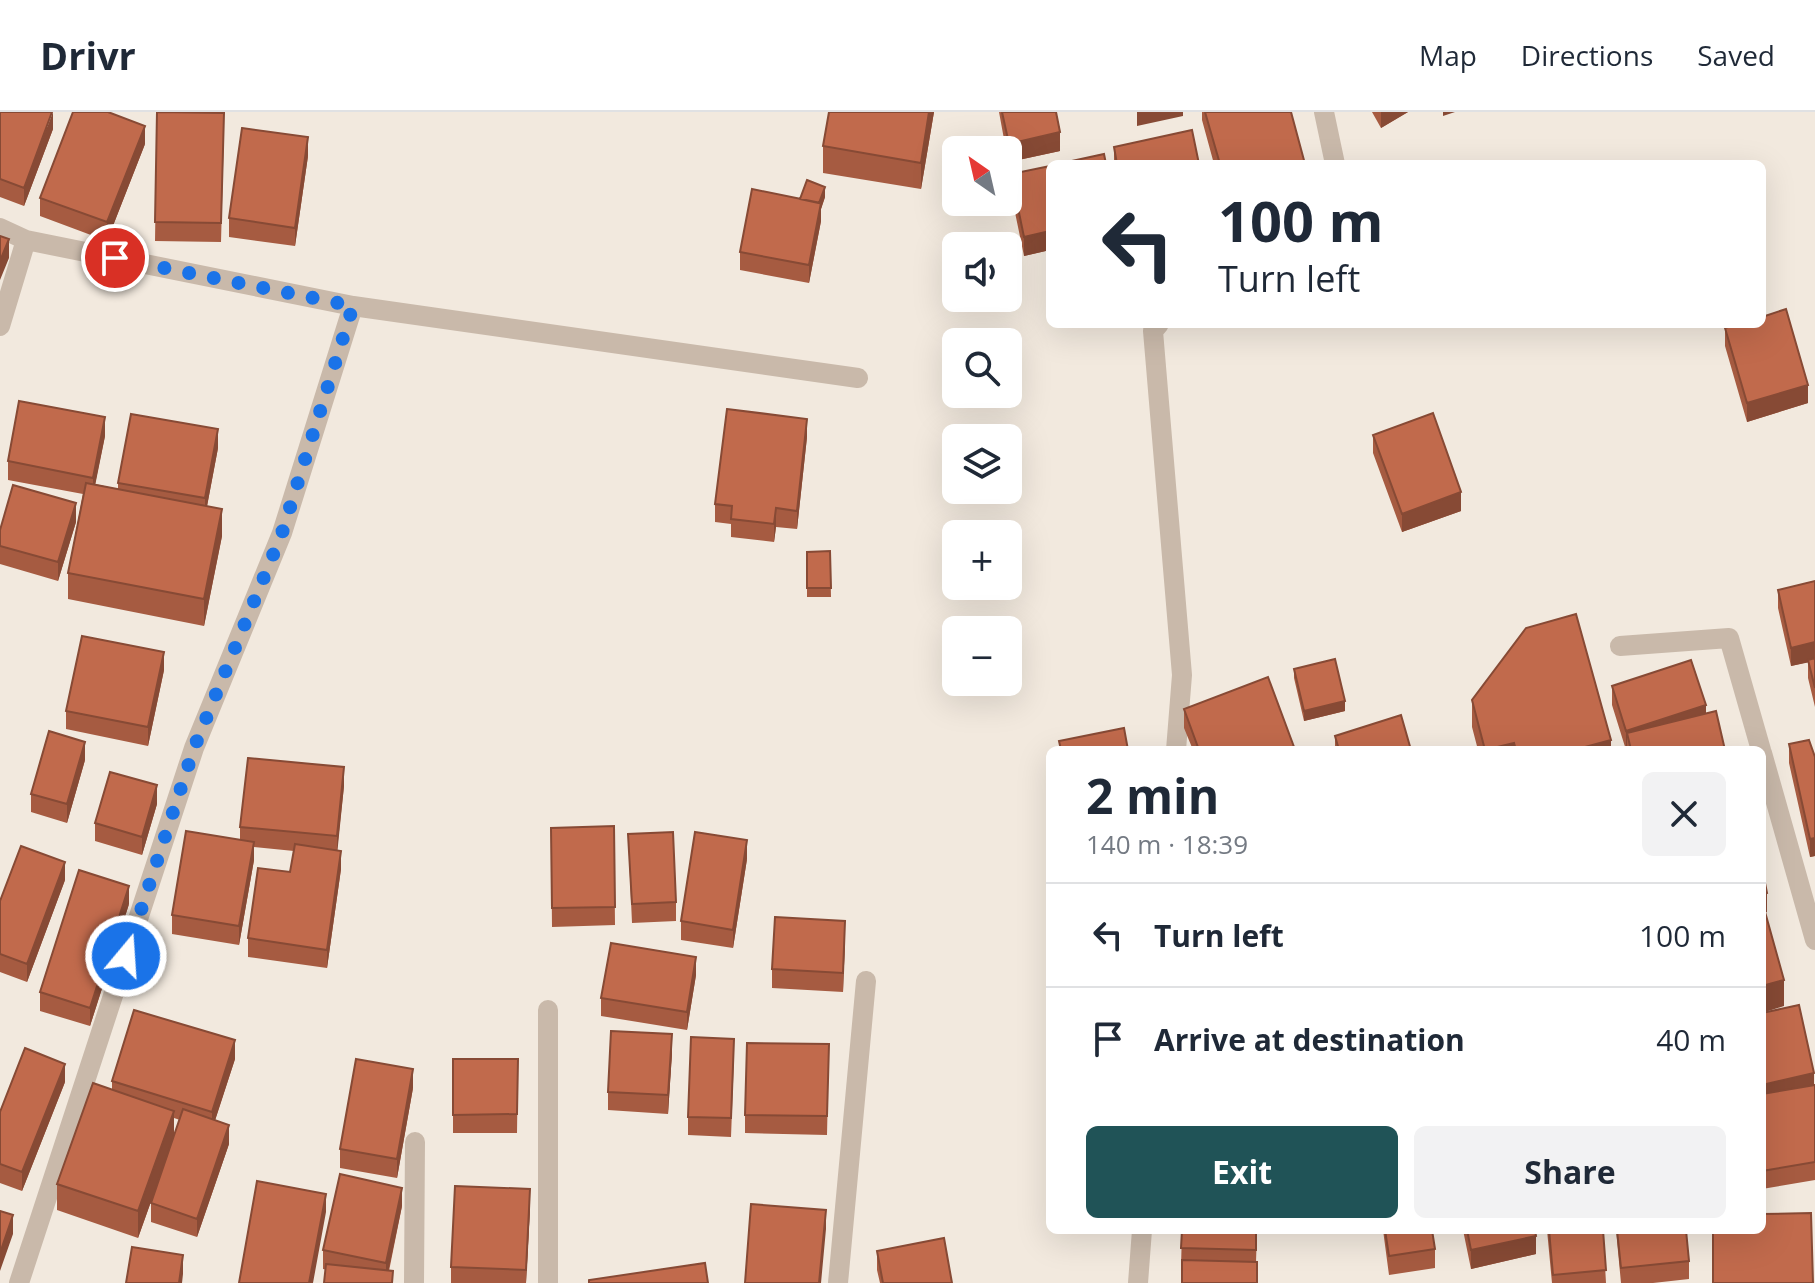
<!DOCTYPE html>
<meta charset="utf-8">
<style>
:root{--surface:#fff;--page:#f2f2f3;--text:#1f2937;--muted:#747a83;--line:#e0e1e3;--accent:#205357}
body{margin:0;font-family:"Open Sans",sans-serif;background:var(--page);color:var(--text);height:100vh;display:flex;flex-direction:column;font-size:30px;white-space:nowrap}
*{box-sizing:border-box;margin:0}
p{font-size:26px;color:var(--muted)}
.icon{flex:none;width:44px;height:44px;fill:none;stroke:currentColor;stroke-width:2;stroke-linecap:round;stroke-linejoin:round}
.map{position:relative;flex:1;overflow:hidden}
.details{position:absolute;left:1046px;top:634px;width:720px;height:488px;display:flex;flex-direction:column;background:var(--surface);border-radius:12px;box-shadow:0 8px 32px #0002}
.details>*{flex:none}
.guide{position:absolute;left:1046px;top:48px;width:720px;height:168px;border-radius:12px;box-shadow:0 8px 32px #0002;background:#fff;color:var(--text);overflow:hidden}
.needle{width:52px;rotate:326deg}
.tools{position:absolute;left:942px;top:24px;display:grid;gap:16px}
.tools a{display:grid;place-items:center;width:80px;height:80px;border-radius:12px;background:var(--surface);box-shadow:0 8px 32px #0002;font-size:40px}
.pin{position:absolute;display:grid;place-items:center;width:68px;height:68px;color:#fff;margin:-34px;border:4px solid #fff;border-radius:50%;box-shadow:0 2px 8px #0007}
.me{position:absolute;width:88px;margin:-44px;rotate:18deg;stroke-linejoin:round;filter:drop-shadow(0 0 6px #0008)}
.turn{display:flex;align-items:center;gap:28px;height:168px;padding:0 40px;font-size:36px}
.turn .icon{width:104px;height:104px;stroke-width:2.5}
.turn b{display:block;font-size:56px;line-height:68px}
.round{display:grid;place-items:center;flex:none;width:84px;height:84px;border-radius:12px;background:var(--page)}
.summary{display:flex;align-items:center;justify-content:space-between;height:136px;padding:0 40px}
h1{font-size:48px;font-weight:700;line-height:60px}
.cta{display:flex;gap:16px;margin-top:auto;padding:16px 40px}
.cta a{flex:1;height:92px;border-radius:12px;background:var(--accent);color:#fff;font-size:32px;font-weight:700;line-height:92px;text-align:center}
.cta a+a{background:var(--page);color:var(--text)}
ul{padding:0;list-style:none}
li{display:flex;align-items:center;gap:24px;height:104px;padding:0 40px;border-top:2px solid var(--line)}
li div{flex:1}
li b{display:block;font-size:30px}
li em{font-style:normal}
header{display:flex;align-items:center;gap:48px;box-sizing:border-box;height:112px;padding:0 40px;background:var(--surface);border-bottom:2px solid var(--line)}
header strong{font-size:38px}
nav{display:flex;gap:44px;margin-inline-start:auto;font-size:28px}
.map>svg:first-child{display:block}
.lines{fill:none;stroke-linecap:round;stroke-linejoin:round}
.street{stroke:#c9b9aa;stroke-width:20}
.wall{fill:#a65b41}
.shaded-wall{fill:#874a35}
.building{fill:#c16a4c;stroke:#874a35;stroke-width:2}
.route{stroke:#1a73e8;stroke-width:14;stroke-dasharray:0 25.2}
</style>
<header>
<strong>Drivr</strong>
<nav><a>Map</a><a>Directions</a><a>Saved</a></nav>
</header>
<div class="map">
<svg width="1815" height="1171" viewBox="0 0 1815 1171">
<rect width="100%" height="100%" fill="#f2e9de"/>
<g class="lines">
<!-- street -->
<path class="street" d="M1324,0l11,52
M0,116l26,12 327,66 505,72
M1159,212l-6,7 29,344 -6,75
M0,214l26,-86
M1620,534l109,-8 32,112
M1762,641l53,187
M19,1171l175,-535 88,-215 71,-227
M414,1171l1,-141
M548,1171v-273
M838,1171l28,-302
M1138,1171l4,-53"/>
</g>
<!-- wall -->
<path class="wall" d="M0,0l53,17 -29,77 -24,-9z
M157,0l67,19 -3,111 -66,-1z
M829,0h105l-13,77 -98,-16v-27z
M999,0h57l4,39 -51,11 -1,-12h-2z
M1202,0h89l14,52h-91l-12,-44z
M1372,0h36l-27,16z
M145,32l-38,97 -67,-25v-18z
M1114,35l85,17h-85z
M308,44l-13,90 -66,-9v-19z
M1050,54v84l-26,6 -13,-63v-19z
M825,85l-4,12v12l-12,62 -69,-13v-18l60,-53z
M1725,216l83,75 -61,19 -22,-76z
M1373,323l88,76 -59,21 -29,-79z
M105,324l-10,48 23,5v-6l100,-35 -11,58 15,30 -18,90 -136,-27v-26l15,-79 -75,-14v-19z
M807,325l-10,92 -21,-2 -2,15 -43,-5v-13l-16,-2v-18z
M76,410l-18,59 -58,-17v-34z
M830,439l1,46h-24v-45z
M1815,469v126l-7,-29v-16l-17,4 -13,-58v-18z
M1294,557l51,42 -41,10 -10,-43z
M164,558l-16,76 -82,-17v-18z
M1612,574l94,27 19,37h-99l-14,-45z
M1472,588l139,50h-133l-6,-23z
M1184,597l110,41h-101l-9,-22z
M1335,624l76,14h-76z
M1789,632l26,13v99l-5,1 -21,-94z
M85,648l-18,63 -36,-11v-18z
M344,674l-7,64 4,19 -14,99 -79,-11v-19l42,-66 4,-21 -40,-4v13l-15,85 -67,-11v-19l68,-76v-12z
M157,692l-15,51 -47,-14v-18z
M614,714l1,99 -63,2 -1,-99z
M628,722l48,68v19l-44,2z
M747,747l-14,89 -52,-8v-19z
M65,768l-38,102 -27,-10v-71z
M129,792l-39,122 -50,-15v-19z
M845,827l-2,53 -71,-4v-19z
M696,863l-9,55 -86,-14v-18z
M1762,901l53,72v95l-53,9z
M829,932l-2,91 -82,-2v-18z
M672,941l-4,61 -60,-4v-18z
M734,945l-3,80 -43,-2v-18z
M235,947l-20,61 14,24 -32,93 -46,-15v-19l29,-83 -6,-2v19l-36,101 -81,-28v-26l55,-95v-8z
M453,947h65l-1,74h-64z
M65,970l-43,109 -22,-8v-71z
M413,976l-16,90 -57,-10v-19z
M402,1094l-13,65 4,12 -70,-14v-19z
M530,1096l-4,75h-75v-16z
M1182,1118h75l-1,32 -75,5z
M1383,1118h49l3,19v19l-46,7z
M1463,1118h72l1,24 -65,15z
M1547,1118h56l3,53h-54z
M1616,1118h70l3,31v18l-36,4h-32z
M877,1139l75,32h-72l-3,-13z"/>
<!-- shaded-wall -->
<path class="shaded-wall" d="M53,0v17l-29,77v-18z
M929,0h5l-13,77v-26z
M1137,0h46v4l-46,10z
M1381,0h27l-27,16z
M1443,0h12l-12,4z
M145,14v18l-38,97v-19z
M1060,20v19l-51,11v-18z
M308,25v19l-13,90v-18z
M825,75v10l-4,12v12l-12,62v-18l9,-59z
M1050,119v19l-26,6v-19z
M9,127v19l-9,22v-19z
M1808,273v18l-61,19v-19z
M105,305v19l-12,60v-18z
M807,307v18l-10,92v-18z
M218,317v19l-13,69v-19z
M1461,380v19l-59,21v-18z
M76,391v19l-18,59v-19z
M776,396v19l-2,15v-18z
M222,397v27l-18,90v-27z
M1815,530v19l-24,5v-18z
M164,540v18l-16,76v-19z
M1345,589v10l-41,10v-10z
M1706,593v19l-79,9v16l-1,1v-19z
M1611,628v10h-37z
M85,630v18l-18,63v-19z
M1514,631v7h-28z
M344,655v19l-7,69v-19z
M157,673v19l-15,51v-18z
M1815,726v18l-5,1v-18z
M747,728v19l-14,89v-18z
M254,730v18l-15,85v-19z
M341,739v18l-14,99v-18z
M65,750v18l-38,102v-18z
M129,774v18l-39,122v-18z
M1767,781v19l-5,1v-19z
M845,809v18l-2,53v-19z
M696,845v18l-9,55v-18z
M1784,868v26l-22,7v-27z
M672,922v19l-4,61v-19z
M235,928v19l-23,71v-18z
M65,952v18l-43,109v-19z
M413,957v19l-16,90v-19z
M1814,961v19l-52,12v-19z
M174,999v26l-36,101v-27z
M229,1013v19l-32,93v-18z
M402,1076v18l-16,76v-19z
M530,1077v19l-4,75v-13z
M326,1082v18l-13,71h-4z
M826,1098v19l-5,54h-2z
M13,1103v19l-13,37v-18z
M1536,1124v18l-65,15v-19z
M183,1143v19l-1,9h-3z"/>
<!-- building -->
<path class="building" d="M0,0h52l-28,76 -24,-9z
M73,0h35l37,14 -38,96 -67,-24z
M157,0l67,1 -3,110 -66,-1z
M829,0h100l-8,51 -98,-17z
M1002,0h54l4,20 -51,12z
M1205,0h86l14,52h-85z
M242,16l66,9 -13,91 -66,-10z
M1192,18l7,34h-82l-3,-17z
M1104,42l2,10h-48z
M1050,54v65l-26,6 -13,-63z
M807,68l18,7 -6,16 -19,-4z
M752,77l69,14 -12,62 -69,-13z
M0,124l9,3 -9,22z
M1786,197l22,76 -61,18 -22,-75 12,-4h25v-7z
M19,289l86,16 -12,61 -85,-17z
M727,297l80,10 -10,92 -21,-3 -2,16 -43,-5 1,-13 -17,-2z
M1433,301l28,79 -59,22 -29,-79z
M131,302l87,15 -13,69 -87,-15z
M86,371l136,26 -18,90 -136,-26z
M13,373l63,18 -18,59 -58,-16v-16z
M830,439l1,37h-24v-36z
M1815,469v61l-24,6 -13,-58z
M1576,502l35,126 -37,10h-58l-2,-7 -29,7 -13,-50 54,-72z
M82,524l82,16 -16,75 -82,-16z
M1815,546v30l-7,-28z
M1335,547l10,42 -41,10 -10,-42z
M1691,548l15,45 -80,26 -14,-45z
M1268,565l26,70 -7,3h-88l-15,-41z
M1716,599l9,39h-94l-4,-17z
M1401,603l10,35h-72l-4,-14z
M1124,616l4,22h-67l-2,-9z
M49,619l36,11 -18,62 -36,-10z
M1809,628l6,17v81l-5,1 -21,-95z
M248,646l96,9 -7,69 -97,-9z
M110,660l47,13 -15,52 -47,-14z
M614,714l1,81 -63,1 -1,-80z
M186,719l68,11 -15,84 -67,-11z
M673,720l3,70 -44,2 -4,-70z
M695,720l52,8 -14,90 -52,-9z
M295,732l46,7 -14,99 -79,-12 10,-70 32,4z
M21,734l44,16 -38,102 -27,-10v-53z
M1762,756l5,25 -5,1z
M79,758l50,16 -39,122 -50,-16z
M1762,789l22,79 -22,6z
M775,805l70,4 -2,52 -71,-4z
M611,831l85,14 -9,55 -86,-14z
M1799,893l15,68 -52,12v-72z
M134,898l101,30 -23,72 -100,-31z
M611,919l61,3 -4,61 -60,-3z
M691,925l43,2 -3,79 -43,-1z
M747,931l82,1 -2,72 -82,-1z
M25,936l40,16 -43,108 -22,-8v-52z
M356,947l57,10 -16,90 -57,-10z
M453,947h65l-1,55 -64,1z
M93,971l81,28 -36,100 -81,-27z
M1815,973v77l-53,9v-77z
M183,997l46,16 -32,94 -46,-16z
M340,1062l62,14 -16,75 -63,-13z
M257,1069l69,13 -17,89h-70z
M455,1074l75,3 -4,81 -75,-3z
M751,1092l75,6 -7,73h-74z
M0,1099l13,4 -13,38z
M1811,1101l2,70h-100v-53h49v-16z
M1182,1118h74v20l-75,-2z
M1385,1118h47l3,19 -46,7z
M1467,1118h68l1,6 -65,14z
M1549,1118h54l3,40 -53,5z
M1617,1118h69l3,31 -68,7z
M944,1126l8,45h-69l-6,-32z
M132,1135l51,8 -4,28h-53z
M1182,1148l75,2v21h-75z
M705,1151l3,20h-119v-3z
M326,1152l67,7 -1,12h-68z"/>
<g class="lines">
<!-- route -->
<path class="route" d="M115,146l238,48 -71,227 -88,215 -68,208"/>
</g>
</svg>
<div class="tools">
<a><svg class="needle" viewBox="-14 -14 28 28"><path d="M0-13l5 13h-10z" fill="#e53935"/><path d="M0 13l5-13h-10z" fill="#747a83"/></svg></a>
<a><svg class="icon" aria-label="sound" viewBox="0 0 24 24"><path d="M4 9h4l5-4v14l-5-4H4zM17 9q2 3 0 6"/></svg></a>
<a><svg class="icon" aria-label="search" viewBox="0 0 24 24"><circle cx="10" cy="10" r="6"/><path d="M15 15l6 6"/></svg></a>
<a><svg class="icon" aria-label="layers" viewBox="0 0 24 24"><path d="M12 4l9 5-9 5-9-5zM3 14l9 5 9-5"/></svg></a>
<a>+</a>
<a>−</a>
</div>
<div class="pin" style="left:115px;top:146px;background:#d93025"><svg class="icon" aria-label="arrive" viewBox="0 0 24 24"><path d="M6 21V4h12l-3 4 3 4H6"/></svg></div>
<svg class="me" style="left:126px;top:844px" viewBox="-20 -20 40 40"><circle r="17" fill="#1a73e8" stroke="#fff" stroke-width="3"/><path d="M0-11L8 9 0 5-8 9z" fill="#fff"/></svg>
<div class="guide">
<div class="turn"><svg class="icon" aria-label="left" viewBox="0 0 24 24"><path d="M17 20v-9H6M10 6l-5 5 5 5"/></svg><div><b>100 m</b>Turn left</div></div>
</div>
<section class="details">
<div class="summary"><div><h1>2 min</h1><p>140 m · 18:39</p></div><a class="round"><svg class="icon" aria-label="close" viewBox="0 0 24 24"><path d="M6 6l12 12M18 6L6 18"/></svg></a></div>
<ul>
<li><svg class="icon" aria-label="left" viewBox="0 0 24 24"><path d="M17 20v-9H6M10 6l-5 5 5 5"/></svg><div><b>Turn left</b></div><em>100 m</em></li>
<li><svg class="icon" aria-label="arrive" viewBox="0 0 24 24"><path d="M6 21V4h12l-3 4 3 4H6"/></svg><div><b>Arrive at destination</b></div><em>40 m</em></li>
</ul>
<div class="cta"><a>Exit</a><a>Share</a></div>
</section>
</div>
